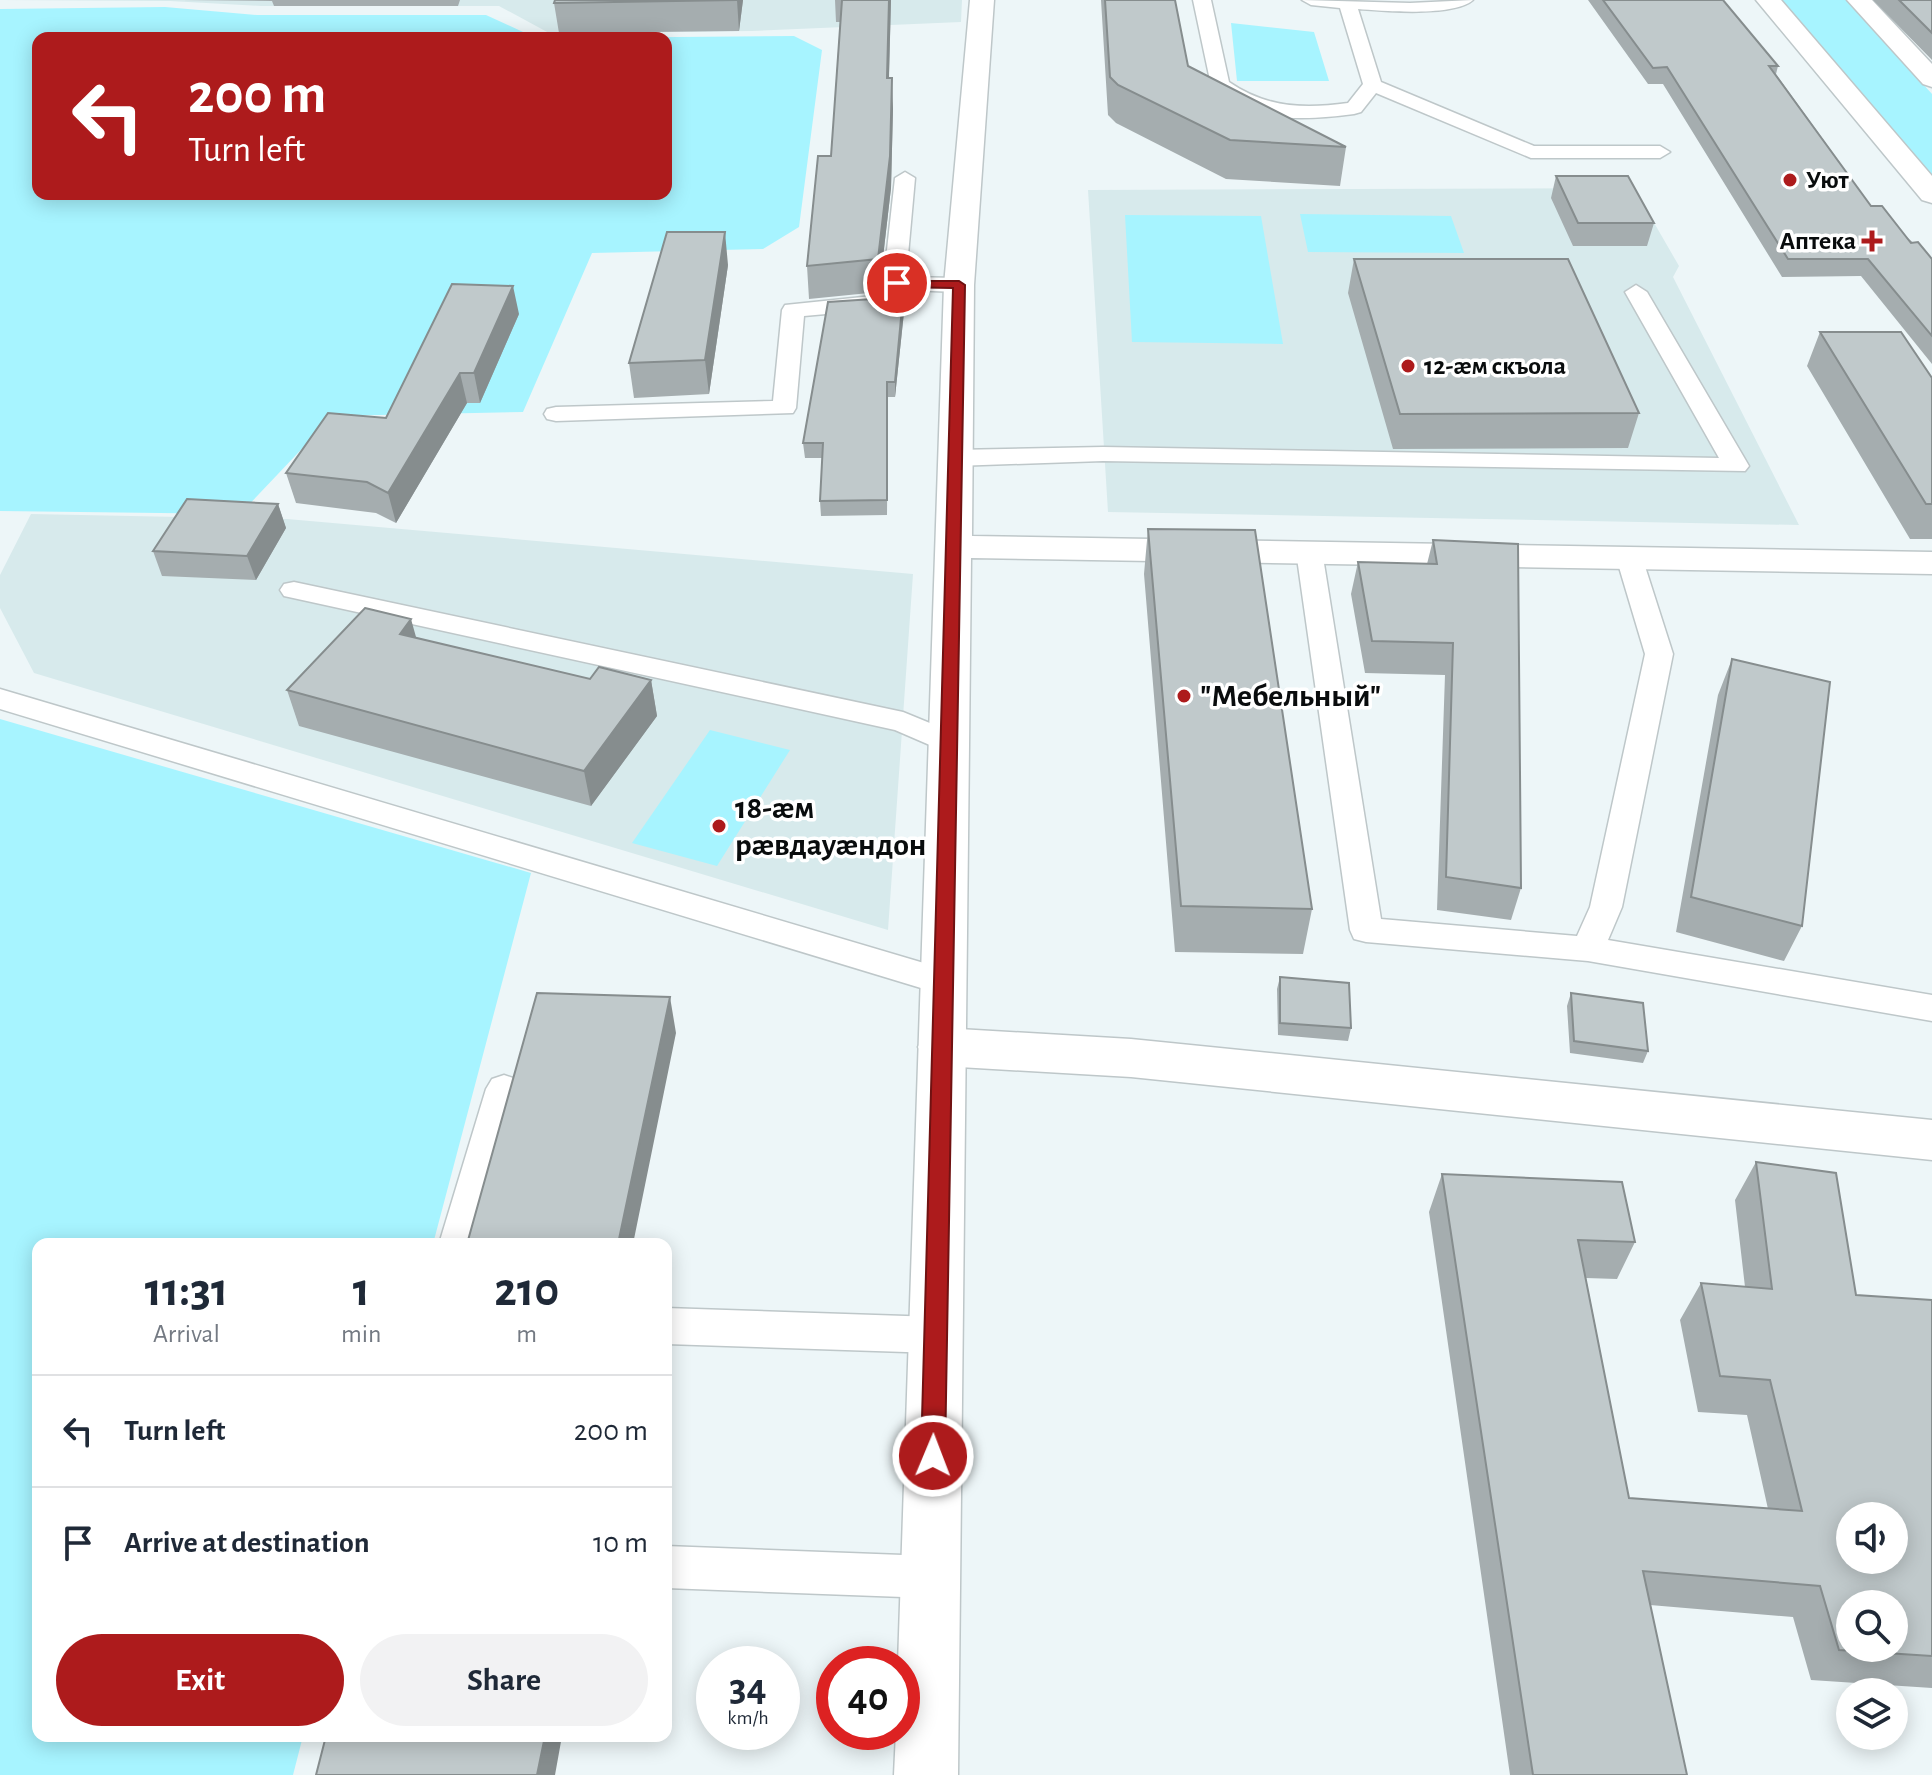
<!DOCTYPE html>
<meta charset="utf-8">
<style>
:root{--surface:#fff;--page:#f2f2f3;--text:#1f2937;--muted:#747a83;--line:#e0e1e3;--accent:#ad1b1c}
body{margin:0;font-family:"Alegreya Sans",sans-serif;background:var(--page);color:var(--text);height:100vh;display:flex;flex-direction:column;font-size:30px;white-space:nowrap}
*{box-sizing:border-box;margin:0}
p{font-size:26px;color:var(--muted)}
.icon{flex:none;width:44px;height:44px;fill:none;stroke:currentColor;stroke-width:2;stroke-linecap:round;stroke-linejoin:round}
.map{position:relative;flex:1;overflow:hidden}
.details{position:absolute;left:32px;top:1238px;width:640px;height:504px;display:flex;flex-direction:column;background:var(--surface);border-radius:16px;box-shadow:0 4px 20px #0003}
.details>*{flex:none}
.top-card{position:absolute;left:32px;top:32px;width:640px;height:168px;border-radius:16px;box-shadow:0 4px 20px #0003;background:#ad1b1c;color:#fff;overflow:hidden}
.buttons{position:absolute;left:1836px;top:1502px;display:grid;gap:16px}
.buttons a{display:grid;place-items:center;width:72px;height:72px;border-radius:50%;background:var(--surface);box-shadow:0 4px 20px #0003;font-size:40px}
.speed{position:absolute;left:696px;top:1646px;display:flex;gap:16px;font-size:40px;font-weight:700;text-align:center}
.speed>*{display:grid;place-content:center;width:104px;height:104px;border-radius:50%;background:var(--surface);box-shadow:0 4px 20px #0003;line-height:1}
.speed small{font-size:20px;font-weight:400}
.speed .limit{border:12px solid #d22;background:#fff;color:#111}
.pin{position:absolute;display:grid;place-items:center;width:68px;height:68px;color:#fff;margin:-34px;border:4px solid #fff;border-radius:50%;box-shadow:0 2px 8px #0007}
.me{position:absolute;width:88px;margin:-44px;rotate:1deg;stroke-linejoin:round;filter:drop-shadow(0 0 6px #0008)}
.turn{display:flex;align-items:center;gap:28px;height:168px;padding:0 24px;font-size:36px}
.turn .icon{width:104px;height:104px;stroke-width:2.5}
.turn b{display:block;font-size:56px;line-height:68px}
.eta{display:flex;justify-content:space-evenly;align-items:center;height:136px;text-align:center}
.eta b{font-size:48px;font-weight:700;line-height:56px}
.primary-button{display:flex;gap:16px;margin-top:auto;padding:16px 24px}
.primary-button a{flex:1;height:92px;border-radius:48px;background:var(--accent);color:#fff;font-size:32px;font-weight:700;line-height:92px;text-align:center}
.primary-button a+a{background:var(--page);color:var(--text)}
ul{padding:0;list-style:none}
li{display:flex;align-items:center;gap:24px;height:112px;padding:0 24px;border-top:2px solid var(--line)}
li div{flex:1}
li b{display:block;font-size:30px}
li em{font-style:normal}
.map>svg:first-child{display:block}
.built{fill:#d7eaec}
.green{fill:#a7f4ff}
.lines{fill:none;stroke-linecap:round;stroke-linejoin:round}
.service-casing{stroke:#bec7c9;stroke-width:3}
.minor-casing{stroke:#bec7c9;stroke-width:3}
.tertiary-casing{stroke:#bec7c9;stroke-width:3}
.service{fill:#fff;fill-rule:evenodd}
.minor{fill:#fff;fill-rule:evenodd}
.tertiary{fill:#fff;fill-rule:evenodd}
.wall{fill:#a5adaf}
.shaded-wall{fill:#868d8e}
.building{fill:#c0c9cb;stroke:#868d8e;stroke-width:2;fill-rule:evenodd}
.route{fill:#ad1b1c;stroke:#701212;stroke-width:2}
.poi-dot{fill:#ad1b1c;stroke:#fff;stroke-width:3}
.labels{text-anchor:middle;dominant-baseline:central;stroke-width:7;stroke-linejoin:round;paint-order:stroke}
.far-poi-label{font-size:26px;font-weight:bold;fill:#090c0d;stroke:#fff;text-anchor:start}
.poi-label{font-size:32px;font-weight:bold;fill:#090c0d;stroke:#fff;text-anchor:start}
</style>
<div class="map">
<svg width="1932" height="1775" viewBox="0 0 1932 1775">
<rect width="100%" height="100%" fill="#edf6f8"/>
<!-- built -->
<path class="built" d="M0,0h962l-1,22 -209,9 -203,2 -50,-27h-238l-91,-5z
M1634,188l45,78 -6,11 126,248 -691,-13 -20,-322z
M31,514l256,5 626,55 -25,356 -854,-257 -34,-65v-33z"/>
<!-- green -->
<path class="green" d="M1779,0h68l85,94v85z
M165,7l92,8h229l50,23h-498v156h628v-156h-103l231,-2 28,14 -23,177 -36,22 -171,4 -69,159 -190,4 -93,98 -240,-3v-502z
M1231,23l83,9 15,49h-92z
M1300,214l151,2 13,37 -156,-1z
M1125,215l136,1 22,128 -151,-2z
M0,719l531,154 -98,371h-395v492h265l-10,39h-293z
M710,730l80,20 -73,116 -85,-23z"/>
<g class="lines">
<!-- service casing -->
<g class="service-casing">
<path id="service" d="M1193,0h18l18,82c38,26 75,27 119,21l15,-19 -23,-76 -29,-3 -9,-5 108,3 63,-3c-19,17 -90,11 -115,9l23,73 153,64h126l10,6 -10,6h-129l-155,-65 -15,19 -7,2c-45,6 -111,11 -143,-29z
M905,172l10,6 -9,99 53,1 11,7 -11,7 -54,-2 -1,11 -11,7 -89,8 -8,92 -3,5 -237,8 -9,-2 -3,-5 3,-5 9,-2 217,-6 9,-91 3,-5 97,-10 13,-117z
M1636,285l11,7 102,174 -4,5 -642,-10 -148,5 -9,-3 -4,-5 4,-5 9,-3 148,-3 616,11 -94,-166z
M1309,543l9,2 4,6 59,368 196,17 13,-29 55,-253 -29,-97 4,-6h18l4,6 31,97 -51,253 -14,33 324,55v26l-344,-60 -222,-19 -12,-3 -4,-9 -54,-379 4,-6z
M294,582l609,130 56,23 5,7 -5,7 -10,3 -10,-3 -44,-19 -611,-134 -4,-6 4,-6z
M0,689l944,280 12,4 5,9 -5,9 -12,4 -944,-286z
M504,1075l12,4 6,10 -45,155h-38l47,-155 6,-10z
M666,1308l270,9 14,6 6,12 -6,12 -14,6 -270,-9z
M666,1546l264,10 15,6 7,15 -7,15 -15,6 -264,-10z"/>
</g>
<!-- minor casing -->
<g class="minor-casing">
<path id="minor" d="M942,1028l189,11 801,81v40l-801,-83 -189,-11 -17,-6 -7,-13 7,-13z"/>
</g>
<!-- tertiary casing -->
<g class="tertiary-casing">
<path id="tertiary" d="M970,0h24l-20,285 -2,251 960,16v22l-961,-16 -13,1217h-64l2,-43h6v-68h-4l46,-1379z
M1756,0h25l151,176v27l-10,-3z
M1847,0h25l60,64v23l-9,-3z"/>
</g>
<!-- service -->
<use href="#service" class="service"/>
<!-- minor -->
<use href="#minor" class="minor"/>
<!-- tertiary -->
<use href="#tertiary" class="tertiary"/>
</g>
<!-- wall -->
<path class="wall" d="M182,0h278l-2,6h-184l-2,-5z
M743,0l-4,31 -180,2 -5,-30z
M835,0h56l-2,78 4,31 -2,79 -12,104 -70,7 -2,-33 24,-110 9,-134h-4z
M1101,0h74l13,66 158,81 -6,39 -114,-7 -110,-56 -8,-8z
M1588,0h135l55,66 -2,8 95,132 61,53v105l-71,-88 -79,1 -119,-193h-15z
M1873,0h59v60z
M1556,176l98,47 -7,23h-74l-22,-48z
M1354,259l285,154 -11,35 -235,1 -45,-156z
M728,265l-19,129 -75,4 -5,-35z
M903,297l1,15 -9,85h-7l-1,118 -66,1 -1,-15 2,-43h-17l-2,-15z
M519,314l-39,89h-13l-71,120 -20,-10 -80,-10 -10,-30 100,-55z
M1820,332l112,46v161h-22l-103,-173z
M278,504l8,24 -30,52 -94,-4 -9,-25z
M1148,529l164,380 -9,45 -128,-2 -31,-378z
M1433,540l88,348 -10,32 -74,-10 8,-235 -80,-2 -14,-79 7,-32 69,2z
M417,638l173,41 61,1 6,36 -66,90 -292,-80 -12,-36z
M1732,659l70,267 -18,35 -108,-29 42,-237z
M1280,977l71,51 -3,13 -70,-6 -1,-46z
M1571,993l77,58 -5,12 -73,-10 -3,-47z
M1756,1162l100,133 76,5v388l-121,-8 -18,-63 -143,-12 37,170h-177l-81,-563 13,-38 193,68 -18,37 -31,-1 43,220 139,11 -21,-94 -49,-3 -18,-92 21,-37 44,4 -10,-87z"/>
<!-- shaded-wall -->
<path class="shaded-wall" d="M737,0h6l-4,31z
M889,0h2l-3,109 -1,-31z
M892,78l1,31 -2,79 -12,104 -1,-33z
M725,232l3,33 -19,129 -4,-34z
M513,286l6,28 -39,89 -6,-30z
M903,297l1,15 -9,85v-15z
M460,373l7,30 -71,120 -8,-30z
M278,504l8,24 -30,52 -9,-24z
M411,619l10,36 -21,-21z
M651,680l6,36 -66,90 -7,-35z
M670,997l6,36 -43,211h-15z
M545,1736h17l-7,39h-18z"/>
<!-- building -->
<path class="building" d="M555,0h182l-183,3z
M842,0h47l-2,78h5l-2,78 -12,103 -71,7 11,-110h13z
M1105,0h70l13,66 158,81 -116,-7 -112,-55 -8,-8z
M1603,0h120l55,66h-9l102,140h11l29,37 7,-1 14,17v77l-64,-77h-80l-121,-192 -14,1z
M1899,0h33v33z
M1556,176h72l26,47h-76z
M667,232h58l-20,128 -76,3z
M1354,259h214l71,154 -239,1z
M452,284l61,2 -39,87h-14l-72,120 -21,-11 -81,-9 42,-60 58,5z
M903,297l-8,85h-8v118l-67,1 3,-58h-20l25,-141z
M1820,332h81l31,46v126h-6z
M187,499l91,5 -31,52 -94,-5z
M1148,529l107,1 57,379 -131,-3z
M1433,540l85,4 3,344 -75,-11 7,-234 -81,-2 -14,-79 79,2z
M365,608l46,11 -11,15 190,45 9,-12 52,13 -67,91 -297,-81z
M1732,659l98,23 -28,244 -111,-29z
M1280,977l69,6 2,45 -71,-5z
M537,993l133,4 -52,247h-151z
M1571,993l72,10 5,48 -74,-10z
M1756,1162l80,11 20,122 76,5v356l-93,-6 -19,-64 -177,-15 44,204h-154l-91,-601 180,8 13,60 -57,-2 51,258 173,13 -32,-131 -50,-4 -19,-93 71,6zM1850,1516h44v44h-44zM1850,1604h44v44h-44z
M326,1736h219l-8,39h-221z"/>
<!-- route -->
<path class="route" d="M892,281h67l6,4 -20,1171 -4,8 -8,3 -8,-3 -4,-8 32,-1168 -56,-1 -7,-4z"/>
<!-- markers -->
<g class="poi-dot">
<circle cx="1790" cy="180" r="8"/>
<path d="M1868 229h8v8h8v8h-8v8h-8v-8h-8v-8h8z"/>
<circle cx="1408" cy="366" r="8"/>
<circle cx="1184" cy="696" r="8"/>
<circle cx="719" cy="826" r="8"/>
</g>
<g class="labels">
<!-- far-poi labels -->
<g class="far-poi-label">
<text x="1806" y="180">Уют</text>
<text x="1856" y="241" text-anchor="end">Аптека</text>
<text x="1424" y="366">12-æм скъола</text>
</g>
<!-- poi labels -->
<g class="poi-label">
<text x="1200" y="696">"Мебельный"</text>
<text x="735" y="808">18-æм<tspan x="735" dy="37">рӕвдауӕндон</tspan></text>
</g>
</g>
</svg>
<div class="buttons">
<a><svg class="icon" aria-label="sound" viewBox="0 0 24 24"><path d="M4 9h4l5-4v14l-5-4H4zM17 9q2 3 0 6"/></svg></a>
<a><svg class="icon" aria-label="search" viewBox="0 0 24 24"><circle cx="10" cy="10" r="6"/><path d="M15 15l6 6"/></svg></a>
<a><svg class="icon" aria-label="layers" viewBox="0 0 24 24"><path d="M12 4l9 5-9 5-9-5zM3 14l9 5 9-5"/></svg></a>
</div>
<div class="speed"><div>34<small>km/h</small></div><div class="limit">40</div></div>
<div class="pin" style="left:897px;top:283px;background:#d93025"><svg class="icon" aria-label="arrive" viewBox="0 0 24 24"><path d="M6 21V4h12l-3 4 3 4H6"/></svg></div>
<svg class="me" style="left:933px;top:1456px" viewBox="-20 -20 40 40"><circle r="17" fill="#ad1b1c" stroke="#fff" stroke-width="3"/><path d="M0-11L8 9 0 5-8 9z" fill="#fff"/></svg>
<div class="top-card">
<div class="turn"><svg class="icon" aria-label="left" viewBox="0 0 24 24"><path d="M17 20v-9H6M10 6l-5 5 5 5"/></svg><div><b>200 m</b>Turn left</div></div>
</div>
<section class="details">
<div class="eta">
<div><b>11:31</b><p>Arrival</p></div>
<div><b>1</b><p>min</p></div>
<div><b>210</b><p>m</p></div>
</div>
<ul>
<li><svg class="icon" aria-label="left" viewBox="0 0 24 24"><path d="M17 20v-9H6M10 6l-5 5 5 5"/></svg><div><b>Turn left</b></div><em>200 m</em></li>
<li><svg class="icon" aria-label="arrive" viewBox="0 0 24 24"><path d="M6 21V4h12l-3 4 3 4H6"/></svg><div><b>Arrive at destination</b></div><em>10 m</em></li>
</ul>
<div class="primary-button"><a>Exit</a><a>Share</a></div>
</section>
</div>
